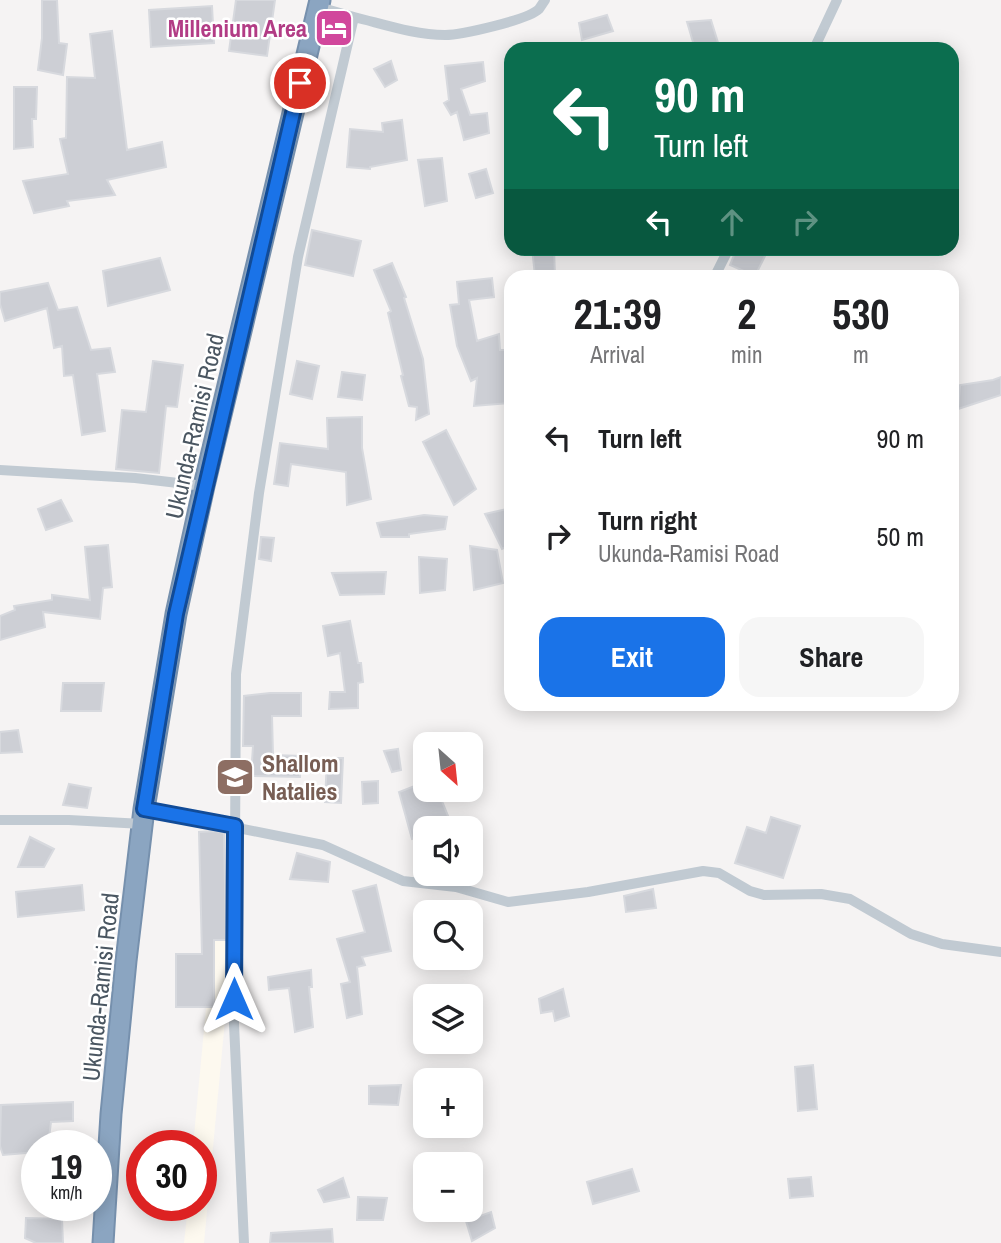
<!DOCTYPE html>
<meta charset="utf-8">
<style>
:root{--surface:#fff;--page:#f6f6f6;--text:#202124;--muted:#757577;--accent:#1a73e8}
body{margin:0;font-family:"Archivo Narrow",sans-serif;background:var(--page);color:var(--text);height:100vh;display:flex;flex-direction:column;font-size:26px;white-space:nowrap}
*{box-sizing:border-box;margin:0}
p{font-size:23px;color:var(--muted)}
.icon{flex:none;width:38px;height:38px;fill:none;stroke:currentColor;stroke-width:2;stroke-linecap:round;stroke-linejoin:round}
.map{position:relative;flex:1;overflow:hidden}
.drawer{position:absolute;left:504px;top:270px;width:455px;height:441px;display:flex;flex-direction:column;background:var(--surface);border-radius:21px;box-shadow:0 4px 18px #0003}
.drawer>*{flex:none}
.banner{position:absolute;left:504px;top:42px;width:455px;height:214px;border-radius:21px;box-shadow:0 4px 18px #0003;background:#0b6e4f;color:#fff;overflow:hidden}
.needle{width:46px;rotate:153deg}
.fabs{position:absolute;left:413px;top:732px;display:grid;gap:14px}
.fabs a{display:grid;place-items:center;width:70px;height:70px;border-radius:14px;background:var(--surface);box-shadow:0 4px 18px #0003;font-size:35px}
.speed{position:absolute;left:21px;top:1130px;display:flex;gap:14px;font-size:35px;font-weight:700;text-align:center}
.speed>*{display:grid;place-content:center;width:91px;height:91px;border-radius:50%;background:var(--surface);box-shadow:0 4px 18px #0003;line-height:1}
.speed small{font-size:18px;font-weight:400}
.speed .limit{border:10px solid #d22;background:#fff;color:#111}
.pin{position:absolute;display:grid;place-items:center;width:60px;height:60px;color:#fff;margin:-30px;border:4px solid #fff;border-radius:50%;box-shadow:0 2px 7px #0007}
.me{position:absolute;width:77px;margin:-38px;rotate:0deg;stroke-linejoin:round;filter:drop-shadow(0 0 5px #0008)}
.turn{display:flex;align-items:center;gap:24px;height:147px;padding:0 35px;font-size:32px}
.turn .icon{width:91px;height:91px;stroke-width:2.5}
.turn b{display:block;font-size:49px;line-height:60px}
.lanes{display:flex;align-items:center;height:66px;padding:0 35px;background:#0003;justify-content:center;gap:35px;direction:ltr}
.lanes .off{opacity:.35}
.eta{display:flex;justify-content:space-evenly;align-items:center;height:119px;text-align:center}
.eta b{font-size:42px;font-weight:800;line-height:49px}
.primary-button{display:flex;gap:14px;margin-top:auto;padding:14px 35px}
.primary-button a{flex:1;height:80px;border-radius:21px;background:var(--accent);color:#fff;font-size:28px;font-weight:800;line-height:80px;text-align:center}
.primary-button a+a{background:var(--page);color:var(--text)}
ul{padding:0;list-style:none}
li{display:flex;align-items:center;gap:21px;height:98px;padding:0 35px}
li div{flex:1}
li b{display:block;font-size:26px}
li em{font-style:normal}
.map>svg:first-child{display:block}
.commercial{fill:#fdf9ef}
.building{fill:#cdcfd5;stroke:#d7d9de;stroke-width:2}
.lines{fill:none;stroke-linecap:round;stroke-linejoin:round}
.highway-casing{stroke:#7690ad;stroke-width:23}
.street{stroke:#c1cad2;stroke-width:10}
.highway{stroke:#8ba5c1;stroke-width:19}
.route-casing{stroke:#114b97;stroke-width:18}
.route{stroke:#1a73e8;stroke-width:12}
.labels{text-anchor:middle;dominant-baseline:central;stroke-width:5;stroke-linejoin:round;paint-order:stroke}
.hotel-label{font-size:24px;font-weight:bold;fill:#b23c85;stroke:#fff;text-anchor:end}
.street-label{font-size:24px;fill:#4a5661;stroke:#fff}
.education-label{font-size:24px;font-weight:bold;fill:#785e54;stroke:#fff;text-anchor:start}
</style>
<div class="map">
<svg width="1001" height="1243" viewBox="0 0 1001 1243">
<rect width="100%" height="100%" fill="#f5f3f3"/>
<!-- commercial -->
<path class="commercial" d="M217,892l20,1 -33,350h-20l4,-37h13v-60h-8z"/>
<!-- building -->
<path class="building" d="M42,0h15l2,43 8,1 -4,31 -25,-5 4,-32z
M236,0h39l-8,56 -38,-5z
M212,6l2,37 -63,4 -2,-37z
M607,15l6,16 -31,9 -3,-17z
M711,20l9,29h-25l-8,-27z
M112,31l15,119 35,-8 4,25 -59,13 8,15 -48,6 2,5 -35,7 -11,-32 45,-7 -8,-35 6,-1 1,-61 28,1 -5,-44z
M391,61l6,19 -12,7 -11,-18z
M483,62l2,19 -24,8 9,26 17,-2 2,20 -25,7 -7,-28 -6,3 -7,-12 5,-3 -4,-34z
M14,87h23l-1,32h-4l1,28 -19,2z
M402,120l5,40 -37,7v2l-23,-2 3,-38 33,3 -1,-9z
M442,158l5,43 -22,5 -7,-46z
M486,169l7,24 -17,5 -7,-24z
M312,230l49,11 -8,35 -48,-11z
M532,248h22l1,28h-20z
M737,248h17l12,6 -11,22 -25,-11z
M160,258l10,32 -62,16 -5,-35z
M392,263l14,34 -2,1 19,61 6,55 -13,6 1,-13 -8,-1 -8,-30 2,-1 -15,-62 3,-2 -17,-41z
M492,278l2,19 -25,3 8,41 22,-7 1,16h11v53l-37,3 3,-28 -6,3 -14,-35 -7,-41 9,-1 -2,-22z
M48,283l10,27 19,-3 14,43 19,-2 5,24 -18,2 8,57 -23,4 -9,-60 -9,1 -2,-30 -8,2 -7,-40 -42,13 -5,-17v-12z
M153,361l30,4 -6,42 -11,-1 -7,67 -43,-4 6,-59 24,2z
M297,361l22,5 -7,33 -22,-5z
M342,372l23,3 -3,25 -24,-3z
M1001,377v18l-43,14 2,-24 33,-5z
M362,417v31l9,51 -24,6 -1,-33 -55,-8 -3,22 -14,-2 6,-41 48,6 -1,-31z
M446,430l30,59 -22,16 -31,-63z
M61,500l11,21 -26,9 -8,-21z
M511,508v37l-9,4 -17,-35z
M424,515l23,2 -2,12 -36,5v3h-28l-4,-14z
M261,537l13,1 -3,23 -12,-2z
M108,545l4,42 -9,1 -3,31 -57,-7 2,15 -45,13v-24l15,-6 -1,-4 38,-6v-5l38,5 -5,-53z
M470,546l27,4 6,33 -29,7z
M419,557l28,2 -2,31 -25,3z
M386,572l-2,22 -44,1 -8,-22z
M350,621l8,42h3l2,19 -5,1v25l-29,1 1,-17h15l-5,-39 -12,3 -5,-30z
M63,683h41l-3,28h-40z
M270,693h31v23h-29l1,39 28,1 -1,21 -49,-1 2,-30h-10l1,-50z
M18,730l4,22 -22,1v-21z
M398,749l3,21 -9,2 -8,-21z
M327,758h16l-2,45 -16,-1z
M378,781v22l-15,1 -1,-22z
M425,782v7h12l16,39h-28v7l-13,4 -13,-47z
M69,784l22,4 -4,20 -24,-3z
M771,817l29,9 -17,52 -48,-15 12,-36 19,6z
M215,831l9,2 2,107h-12v67h-38v-53h26l-3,-122z
M30,837l24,12 -10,18h-26z
M297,853l33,9 -2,20 -38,-3z
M82,885l2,25 -66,7 -2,-25z
M376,885l15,66 -29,6 3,8 -8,2 5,47 -15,4 -6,-34 9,-2 -13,-43 28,-7 -12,-41z
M653,889l3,19 -30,4 -2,-16z
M311,970l1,17h-3l4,40 -18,5 -6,-44 -20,2 -1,-13z
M563,989l6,27 -14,5 -2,-10 -12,2 -2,-14z
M813,1065l4,44 -19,2 -3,-44z
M401,1085l-3,20 -29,-1v-18z
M73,1102v19l-22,1 -3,24h-11v6l-34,3 -3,-9 1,-41z
M632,1169l7,22 -46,13 -6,-22z
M811,1177l2,19 -23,2 -2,-19z
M343,1178l6,19 -25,5 -6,-12z
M358,1197l29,1 -4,22h-26z
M491,1212l4,16 -23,13 -6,-20z
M26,1218l36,1 1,24h-27l-11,-5z
M332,1229l1,14h-63l1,-10z"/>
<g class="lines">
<!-- highway casing -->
<g class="highway-casing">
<path id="highway" d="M103,1243l8,-129 15,-153 18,-152 32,-195 28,-128 116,-486"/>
</g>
<!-- street -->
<path class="street" d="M354,17c29,7 61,18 91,18 16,0 83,-15 94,-26 2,-3 4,-6 6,-9
M814,49l23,-49
M715,276l14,-28
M0,470l135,8 69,8
M144,809l179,36 80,36 53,6 52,15 80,-10 115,-21 16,2 31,18 14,4 57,-1 29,5 61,35 31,10 59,8
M0,820h69l74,4
M244,1243l-10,-219 2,-350 23,-181 39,-236 56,-240 -35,-10"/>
<!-- highway -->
<use href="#highway" class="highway"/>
</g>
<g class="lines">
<!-- route casing -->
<g class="route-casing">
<path id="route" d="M234,999l1,-173 -91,-17 32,-195 124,-531"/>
</g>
<!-- route -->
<use href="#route" class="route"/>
</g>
<!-- icons -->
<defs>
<g id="hotel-square" transform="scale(2.0125)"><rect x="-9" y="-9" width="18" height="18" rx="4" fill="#d1479c" stroke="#fff"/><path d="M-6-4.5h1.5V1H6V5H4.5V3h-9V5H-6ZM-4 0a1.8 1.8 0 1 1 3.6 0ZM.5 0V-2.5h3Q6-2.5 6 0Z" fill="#fff"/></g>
<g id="school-square" transform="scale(2.0125)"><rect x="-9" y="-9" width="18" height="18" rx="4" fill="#8d6e63" stroke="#fff"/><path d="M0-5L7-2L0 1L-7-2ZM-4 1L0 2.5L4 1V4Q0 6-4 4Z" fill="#fff"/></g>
</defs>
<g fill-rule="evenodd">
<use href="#hotel-square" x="334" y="28"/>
<use href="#school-square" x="235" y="777"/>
</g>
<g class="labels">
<!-- hotel labels -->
<g class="hotel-label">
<text x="307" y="28">Millenium Area</text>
</g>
<!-- street labels -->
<g class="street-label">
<text transform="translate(194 426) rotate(-77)">Ukunda-Ramisi Road</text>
<text transform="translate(100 987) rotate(-84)">Ukunda-Ramisi Road</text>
</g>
<!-- education labels -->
<g class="education-label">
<text x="262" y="763">Shallom<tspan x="262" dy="28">Natalies</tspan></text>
</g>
</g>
</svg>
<div class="fabs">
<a><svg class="needle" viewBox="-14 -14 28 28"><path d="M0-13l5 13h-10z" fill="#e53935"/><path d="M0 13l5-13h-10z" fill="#757577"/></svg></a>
<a><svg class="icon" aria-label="sound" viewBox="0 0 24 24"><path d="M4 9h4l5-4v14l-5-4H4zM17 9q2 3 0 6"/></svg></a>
<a><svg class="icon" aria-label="search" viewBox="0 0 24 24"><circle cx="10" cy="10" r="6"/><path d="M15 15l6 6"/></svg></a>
<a><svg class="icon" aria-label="layers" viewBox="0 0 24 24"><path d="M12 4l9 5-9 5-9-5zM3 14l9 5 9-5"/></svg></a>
<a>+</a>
<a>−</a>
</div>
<div class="speed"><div>19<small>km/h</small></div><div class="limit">30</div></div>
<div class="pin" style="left:300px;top:83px;background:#d93025"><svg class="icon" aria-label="arrive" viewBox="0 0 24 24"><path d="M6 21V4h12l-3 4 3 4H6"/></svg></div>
<svg class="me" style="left:234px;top:999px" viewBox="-20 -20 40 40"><path d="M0-17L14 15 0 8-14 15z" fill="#1a73e8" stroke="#fff" stroke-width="4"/></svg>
<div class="banner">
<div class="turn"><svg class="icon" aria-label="left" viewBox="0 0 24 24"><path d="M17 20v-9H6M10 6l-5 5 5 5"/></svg><div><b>90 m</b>Turn left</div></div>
<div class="lanes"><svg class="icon" aria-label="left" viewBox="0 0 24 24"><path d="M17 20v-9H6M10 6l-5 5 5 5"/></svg><svg class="icon off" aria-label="ahead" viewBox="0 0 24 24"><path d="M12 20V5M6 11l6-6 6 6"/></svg><svg class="icon off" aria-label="right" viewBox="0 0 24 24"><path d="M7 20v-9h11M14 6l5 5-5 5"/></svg></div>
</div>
<section class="drawer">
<div class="eta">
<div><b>21:39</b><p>Arrival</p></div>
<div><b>2</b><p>min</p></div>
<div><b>530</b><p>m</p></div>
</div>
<ul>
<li><svg class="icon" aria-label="left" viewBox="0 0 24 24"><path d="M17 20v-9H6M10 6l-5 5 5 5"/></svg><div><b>Turn left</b></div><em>90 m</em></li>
<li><svg class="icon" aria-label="right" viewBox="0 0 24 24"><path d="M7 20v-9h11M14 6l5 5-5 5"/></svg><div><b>Turn right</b><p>Ukunda-Ramisi Road</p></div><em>50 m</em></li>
</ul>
<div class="primary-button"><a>Exit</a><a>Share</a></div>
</section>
</div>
